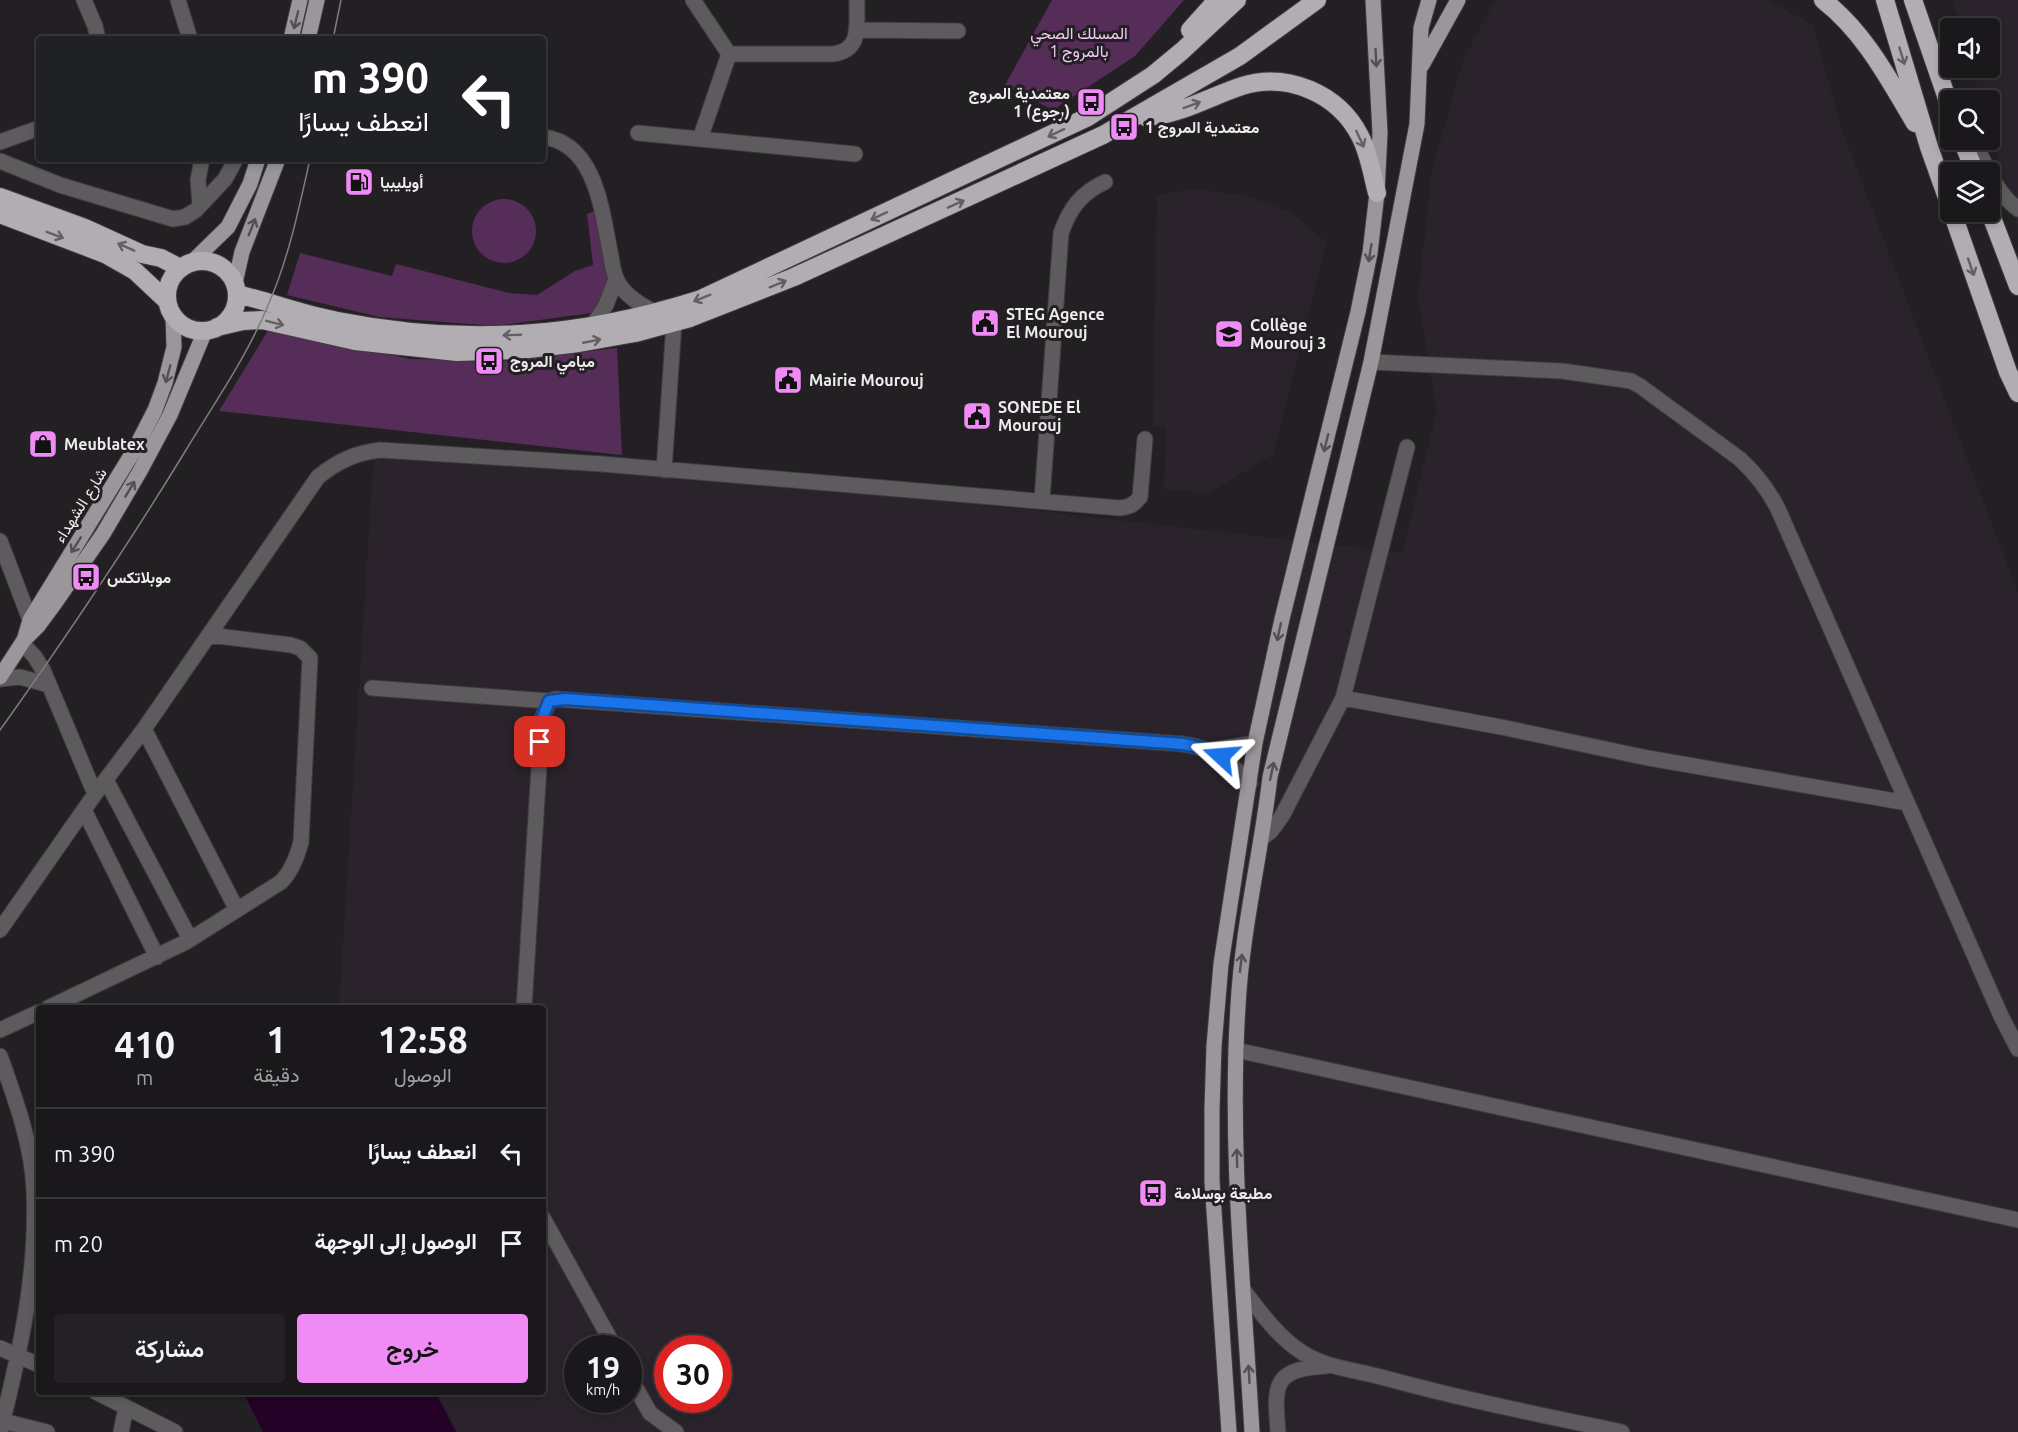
<!DOCTYPE html>
<html lang="ar">
<meta charset="utf-8">
<style>
:root{--surface:#1a181a;--page:#232123;--text:#f1f3f6;--muted:#9fa0a2;--line:#383739;--accent:#f08bf6}
body{margin:0;font-family:Ubuntu,Vazirmatn,sans-serif;background:var(--page);color:var(--text);direction:rtl;height:100vh;display:flex;flex-direction:column;font-size:22px;white-space:nowrap}
*{box-sizing:border-box;margin:0}
p{font-size:20px;color:var(--muted)}
.icon{flex:none;width:33px;height:33px;fill:none;stroke:currentColor;stroke-width:2;stroke-linecap:round;stroke-linejoin:round}
.map{position:relative;flex:1;overflow:hidden;direction:ltr}
.details{position:absolute;left:36px;top:1005px;width:510px;height:390px;display:flex;flex-direction:column;background:var(--surface);border-radius:6px;box-shadow:0 3px 9px #0003,0 0 0 2px var(--line);direction:rtl}
.details>*{flex:none}
.hud{position:absolute;left:36px;top:36px;width:510px;height:126px;border-radius:6px;box-shadow:0 3px 9px #0003,0 0 0 2px var(--line);direction:rtl;background:#202124;color:#fff;overflow:hidden}
.controls{position:absolute;left:1940px;top:18px;display:grid;gap:12px}
.controls a{display:grid;place-items:center;width:60px;height:60px;border-radius:6px;background:var(--surface);box-shadow:0 3px 9px #0003,0 0 0 2px var(--line);font-size:30px}
.speed{position:absolute;left:564px;top:1335px;display:flex;gap:12px;font-size:30px;font-weight:700;text-align:center}
.speed>*{display:grid;place-content:center;width:78px;height:78px;border-radius:50%;background:var(--surface);box-shadow:0 3px 9px #0003,0 0 0 2px var(--line);line-height:1}
.speed small{font-size:15px;font-weight:400}
.speed .limit{border:9px solid #d22;background:#fff;color:#111}
.pin{position:absolute;display:grid;place-items:center;width:51px;height:51px;color:#fff;margin:-26px;border-radius:12px;box-shadow:0 3px 9px #0006}
.me{position:absolute;width:66px;margin:-33px;rotate:289deg;stroke-linejoin:round;filter:drop-shadow(0 0 4px #0008)}
.turn{display:flex;align-items:center;gap:21px;height:126px;padding:0 18px;font-size:27px}
.turn .icon{width:78px;height:78px;stroke-width:2.5}
.turn b{display:block;font-size:42px;line-height:51px}
.eta{display:flex;justify-content:space-evenly;align-items:center;height:102px;text-align:center}
.eta b{font-size:36px;font-weight:600;line-height:42px}
.button{display:flex;gap:12px;margin-top:auto;padding:12px 18px}
.button a{flex:1;height:69px;border-radius:6px;background:var(--accent);color:#111;font-size:24px;font-weight:600;line-height:69px;text-align:center}
.button a+a{background:var(--page);color:var(--text)}
ul{padding:0;list-style:none}
li{display:flex;align-items:center;gap:18px;height:90px;padding:0 18px;border-top:2px solid var(--line)}
li div{flex:1}
li b{display:block;font-size:22px}
li em{font-style:normal}
.map>svg:first-child{display:block}
.built{fill:#2b232c;fill-rule:evenodd}
.green{fill:#562d59}
.water{fill:#240127}
.lines{fill:none;stroke-linecap:round;stroke-linejoin:round}
.minor-casing{stroke:#3f3c3f;stroke-width:17}
.major-casing{stroke:#3f3c3f;stroke-width:17}
.highway-casing{stroke:#3f3c3f;stroke-width:20}
.minor{stroke:#5d5b5d;stroke-width:15}
.major{stroke:#9a969a;stroke-width:15}
.highway{stroke:#b2adb2;stroke-width:18}
.tram{stroke:#7f7d7f;stroke-width:1.5}
.oneway{stroke:#534f53}
.oneway2{stroke:#635f63}
.route-casing{stroke:#114b97;stroke-width:15}
.route{stroke:#1a73e8;stroke-width:10}
.labels{text-anchor:middle;dominant-baseline:central;stroke-width:6;stroke-linejoin:round;paint-order:stroke}
.park-label{font-size:16px;fill:#f6c8f7;stroke:#232023}
.poi-label{font-size:16px;font-weight:bold;fill:#edebed;stroke:#232023;text-anchor:start}
.street-label{font-size:16px;fill:#edebed;stroke:#232023}
</style>
<div class="map">
<svg width="2018" height="1432" viewBox="0 0 2018 1432">
<rect width="100%" height="100%" fill="#232023"/>
<!-- built -->
<path class="built" d="M1495,0h272l46,25 28,103 177,465v839h-1560l-21,-40h106v-384h-204l35,-554 330,23 336,34 362,42 35,-142 -19,-113 14,-127 31,-110zM578,1348h50v52h-50zM668,1348h50v52h-50z
M1953,0h65v227l-29,-100v-27h-8l-9,-32h17v-40h-28z
M1195,189l51,7 46,17 34,29 -53,212 -64,39 -45,-4 2,-62 -13,-1 4,-231z"/>
<!-- green -->
<path class="green" d="M1052,0h132l-49,56 -82,54 -48,-25z
M472 231a32 32 0 1 1 64 0a32 32 0 1 1-64 0Z
M595,211l14,70 -3,14 -14,18 -97,13 -116,-9 -92,-22 13,-42 92,23 4,-12 113,29 28,2 38,-24 18,-6 -6,-51z
M269,329l141,30 98,2 109,-13 5,107 -403,-44z"/>
<!-- water -->
<path class="water" d="M243,1392h192l21,40h-193z"/>
<g class="lines">
<!-- minor casing -->
<g class="minor-casing">
<path id="minor" d="M84,0l11,26 3,13
M178,0l12,39
M693,0l36,54h104c30,-4 23,-30 24,-54
M856,30l102,1
M638,133l217,21
M543,137c54,6 59,77 68,119 1,7 2,15 5,22 7,17 26,28 41,35
M700,139l29,-85
M1973,140c12,22 23,54 45,69
M0,142l39,-14
M0,161l60,24 113,34 12,-2 11,-7 29,-31 11,-20
M200,205l-2,-25 4,-21
M593,325l13,-20 10,-26
M1371,362l191,9 69,10 9,5 100,73c16,15 28,30 38,50l223,507 17,33
M664,470l10,-147
M1042,500l19,-267c9,-25 20,-40 44,-51
M0,541l30,79 7,5
M22,643l13,14 8,13 52,124
M0,679l20,-2 29,8
M372,688l177,13
M1343,698l158,29 147,31 259,45
M144,729l93,181
M1211,750l44,-7
M106,780l84,159
M84,810l73,147
M1261,839l10,-8 11,-15 61,-118 64,-251
M0,930l95,-136 49,-65 174,-252c20,-16 37,-24 62,-27l222,14 518,44c9,-1 14,-3 20,-11l5,-58
M48,1008l138,-66 95,-60c11,-11 16,-25 20,-40l9,-184 -10,-10 -9,-3 -82,-10
M524,1008l18,-289 7,-18 6,-2 628,45c37,6 41,14 67,39
M0,1030l39,-18
M1236,1050l782,170
M0,1056c15,42 32,88 34,133 4,83 -14,163 -34,243
M543,1218l72,130
M1244,1291c17,22 35,47 59,62 24,15 52,17 78,24 80,22 160,38 241,55
M0,1348l39,17
M628,1374l22,39 26,19
M96,1392l79,40
M3,1421l44,11
M121,1432l5,-25
M1278,1432c-4,-48 -5,-63 49,-66"/>
</g>
<!-- major casing -->
<g class="major-casing">
<path id="major" d="M291,39l9,-39
M308,39l9,-39
M1422,65l36,-65
M192,262l36,-35 22,-43 8,-25
M235,283l7,-31 36,-93
M25,637l5,-17 105,-171 20,-39 10,-27 9,-36 -1,-31
M0,677l24,-37 14,-14 17,-23 48,-69 37,-63 30,-56 35,-84
M1229,1432l-17,-251v-72l2,-63 7,-82 34,-221 27,-124 76,-307 12,-59 7,-60 3,-60 -7,-133
M1252,1432c-8,-142 -23,-284 -14,-426 4,-77 23,-152 32,-229l101,-415 46,-238 4,-96 8,-28"/>
</g>
<!-- highway casing -->
<g class="highway-casing">
<path id="highway" d="M1823,0c42,33 65,78 92,123
M1885,0l44,147 21,59
M1913,0l37,107
M1190,30l27,-30
M1146,117c34,-2 65,-21 96,-31 45,-14 96,7 118,50 9,17 12,38 17,57
M1962,140l13,32
M0,197l85,31 57,26 19,4 19,10
M1989,210l29,76
M1952,212l56,160 10,21
M0,214l105,40 30,17 32,30
M167 296a35 35 0 1 1 70 0a35 35 0 1 1-70 0Z
M237,294c34,8 66,21 101,27 126,25 241,17 363,-22l387,-182 65,-42 29,-24 55,-51
M217,327l26,-6 19,-1 93,21 102,11 63,-2 59,-7 56,-10 55,-15 104,-41 309,-142 137,-79 77,-56"/>
</g>
<!-- minor -->
<use href="#minor" class="minor"/>
<!-- major -->
<use href="#major" class="major"/>
<!-- highway -->
<use href="#highway" class="highway"/>
<!-- tram -->
<path class="tram" d="M333,39l8,-39
M0,730c65,-91 128,-185 186,-280 29,-48 62,-95 83,-147 20,-46 30,-95 41,-144"/>
</g>
<!-- one-way arrows -->
<defs><path id="oneway-shaft" d="M-6 0H5M1.5-3L5.5 0L1.5 3" fill="none" stroke-width="1.6" stroke-linecap="round" stroke-linejoin="round" transform="scale(1.5)"/></defs>
<g class="oneway">
<use href="#oneway-shaft" transform="translate(296 20) rotate(104)"/>
<use href="#oneway-shaft" transform="translate(1376 58) rotate(87)"/>
<use href="#oneway-shaft" transform="translate(252 227) rotate(-68)"/>
<use href="#oneway-shaft" transform="translate(1370 253) rotate(99)"/>
<use href="#oneway-shaft" transform="translate(168 374) rotate(105)"/>
<use href="#oneway-shaft" transform="translate(1326 443) rotate(104)"/>
<use href="#oneway-shaft" transform="translate(130 489) rotate(-59)"/>
<use href="#oneway-shaft" transform="translate(76 545) rotate(122)"/>
<use href="#oneway-shaft" transform="translate(1279 632) rotate(102)"/>
<use href="#oneway-shaft" transform="translate(1272 771) rotate(-78)"/>
<use href="#oneway-shaft" transform="translate(1241 963) rotate(-83)"/>
<use href="#oneway-shaft" transform="translate(1237 1158) rotate(-91)"/>
<use href="#oneway-shaft" transform="translate(1249 1374) rotate(-93)"/>
</g>
<g class="oneway2">
<use href="#oneway-shaft" transform="translate(1902 56) rotate(73)"/>
<use href="#oneway-shaft" transform="translate(1192 105) rotate(-20)"/>
<use href="#oneway-shaft" transform="translate(1056 133) rotate(155)"/>
<use href="#oneway-shaft" transform="translate(1360 139) rotate(65)"/>
<use href="#oneway-shaft" transform="translate(956 204) rotate(-24)"/>
<use href="#oneway-shaft" transform="translate(879 216) rotate(155)"/>
<use href="#oneway-shaft" transform="translate(55 235) rotate(21)"/>
<use href="#oneway-shaft" transform="translate(126 247) rotate(-156)"/>
<use href="#oneway-shaft" transform="translate(1971 267) rotate(71)"/>
<use href="#oneway-shaft" transform="translate(778 284) rotate(-22)"/>
<use href="#oneway-shaft" transform="translate(702 298) rotate(158)"/>
<use href="#oneway-shaft" transform="translate(275 323) rotate(14)"/>
<use href="#oneway-shaft" transform="translate(512 335) rotate(178)"/>
<use href="#oneway-shaft" transform="translate(592 341) rotate(-11)"/>
</g>
<g class="lines">
<!-- route casing -->
<g class="route-casing">
<path id="route" d="M540,742l2,-23 7,-18 16,-2 618,45 28,6 10,6"/>
</g>
<!-- route -->
<use href="#route" class="route"/>
</g>
<!-- icons -->
<defs>
<g id="bus-square" transform="scale(1.5)"><rect x="-9" y="-9" width="18" height="18" rx="4" fill="#f08bf6" stroke="#232023"/><path d="M-5-6H5V4H4V6H2V4H-2V6H-4V4H-5ZM-3.5-4V0h7V-4ZM-3.5 1.2v1.5H-2V1.2ZM2 1.2v1.5H3.5V1.2Z" fill="#111"/></g>
<g id="fuel-square" transform="scale(1.5)"><rect x="-9" y="-9" width="18" height="18" rx="4" fill="#f08bf6" stroke="#232023"/><path d="M-5.5-6h7V0h2V4h1.3V-2.5L3-4.5l.8-.8L6-3V5H2.5V1h-1V6h-7ZM-4.2-4.7v3.2H.2V-4.7Z" fill="#111"/></g>
<g id="civic-square" transform="scale(1.5)"><rect x="-9" y="-9" width="18" height="18" rx="4" fill="#f08bf6" stroke="#232023"/><path d="M-.6-6.5H3V-4.5H.6V-3L4-1V1h2V6H-6V1h2V-1L-.6-3ZM-1.2 2.5V6h2.4V2.5Z" fill="#111"/></g>
<g id="school-square" transform="scale(1.5)"><rect x="-9" y="-9" width="18" height="18" rx="4" fill="#f08bf6" stroke="#232023"/><path d="M0-5L7-2L0 1L-7-2ZM-4 1L0 2.5L4 1V4Q0 6-4 4Z" fill="#111"/></g>
<g id="shop-square" transform="scale(1.5)"><rect x="-9" y="-9" width="18" height="18" rx="4" fill="#f08bf6" stroke="#232023"/><path d="M-5-2.5h2.3a2.7 3.5 0 0 1 5.4 0H5L5.5 6h-11ZM-1.5-2.5h3a1.5 2.3 0 0 0-3 0Z" fill="#111"/></g>
</defs>
<g fill-rule="evenodd">
<use href="#bus-square" x="1091" y="102"/>
<use href="#bus-square" x="1124" y="127"/>
<use href="#fuel-square" x="359" y="182"/>
<use href="#civic-square" x="985" y="323"/>
<use href="#school-square" x="1229" y="334"/>
<use href="#bus-square" x="489" y="361"/>
<use href="#civic-square" x="788" y="380"/>
<use href="#civic-square" x="977" y="416"/>
<use href="#shop-square" x="43" y="444"/>
<use href="#bus-square" x="86" y="577"/>
<use href="#bus-square" x="1153" y="1193"/>
</g>
<g class="labels">
<!-- park labels -->
<g class="park-label">
<text x="1079" y="33">المسلك الصحي<tspan x="1079" dy="18">بالمروج 1</tspan></text>
</g>
<!-- poi labels -->
<g class="poi-label">
<text x="1070" y="93" text-anchor="end">معتمدية المروج<tspan x="1070" dy="18">1 (رجوع)</tspan></text>
<text x="1145" y="127">معتمدية المروج 1</text>
<text x="380" y="182">أويليبيا</text>
<text x="1006" y="314">STEG Agence<tspan x="1006" dy="18">El Mourouj</tspan></text>
<text x="1250" y="325">Collège<tspan x="1250" dy="18">Mourouj 3</tspan></text>
<text x="510" y="361">ميامي المروج</text>
<text x="809" y="380">Mairie Mourouj</text>
<text x="998" y="407">SONEDE El<tspan x="998" dy="18">Mourouj</tspan></text>
<text x="64" y="444">Meublatex</text>
<text x="107" y="577">موبلاتكس</text>
<text x="1174" y="1193">مطبعة بوسلامة</text>
</g>
<!-- street labels -->
<g class="street-label">
<text transform="translate(80 505) rotate(-58)">شارع الشهداء</text>
</g>
</g>
</svg>
<div class="controls">
<a><svg class="icon" aria-label="sound" viewBox="0 0 24 24"><path d="M4 9h4l5-4v14l-5-4H4zM17 9q2 3 0 6"/></svg></a>
<a><svg class="icon" aria-label="search" viewBox="0 0 24 24"><circle cx="10" cy="10" r="6"/><path d="M15 15l6 6"/></svg></a>
<a><svg class="icon" aria-label="layers" viewBox="0 0 24 24"><path d="M12 4l9 5-9 5-9-5zM3 14l9 5 9-5"/></svg></a>
</div>
<div class="speed"><div>19<small>km/h</small></div><div class="limit">30</div></div>
<div class="pin" style="left:540px;top:742px;background:#d93025"><svg class="icon" aria-label="arrive" viewBox="0 0 24 24"><path d="M6 21V4h12l-3 4 3 4H6"/></svg></div>
<svg class="me" style="left:1221px;top:756px" viewBox="-20 -20 40 40"><path d="M0-17L14 15 0 8-14 15z" fill="#1a73e8" stroke="#fff" stroke-width="4"/></svg>
<div class="hud">
<div class="turn"><svg class="icon" aria-label="left" viewBox="0 0 24 24"><path d="M17 20v-9H6M10 6l-5 5 5 5"/></svg><div><b>390 m</b>انعطف يسارًا</div></div>
</div>
<section class="details">
<div class="eta">
<div><b>12:58</b><p>الوصول</p></div>
<div><b>1</b><p>دقيقة</p></div>
<div><b>410</b><p>m</p></div>
</div>
<ul>
<li><svg class="icon" aria-label="left" viewBox="0 0 24 24"><path d="M17 20v-9H6M10 6l-5 5 5 5"/></svg><div><b>انعطف يسارًا</b></div><em>390 m</em></li>
<li><svg class="icon" aria-label="arrive" viewBox="0 0 24 24"><path d="M6 21V4h12l-3 4 3 4H6"/></svg><div><b>الوصول إلى الوجهة</b></div><em>20 m</em></li>
</ul>
<div class="button"><a>خروج</a><a>مشاركة</a></div>
</section>
</div>
